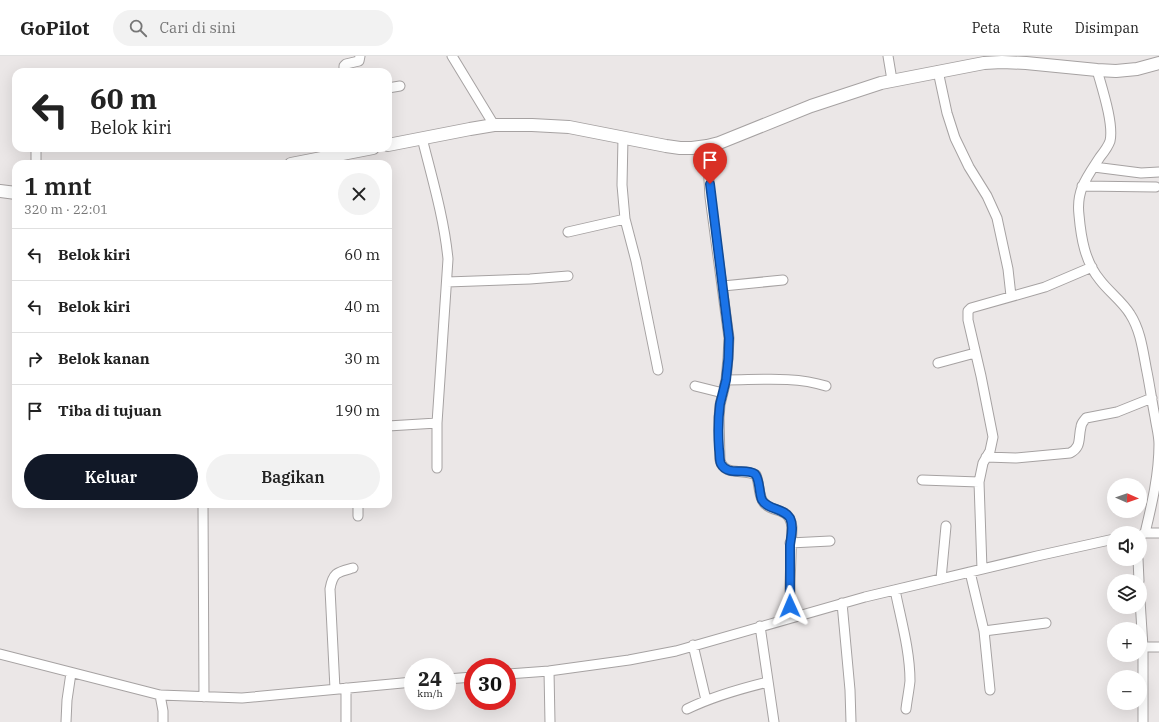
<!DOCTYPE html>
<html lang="id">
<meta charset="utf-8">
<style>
:root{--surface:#fff;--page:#f2f2f2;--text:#222;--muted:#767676;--line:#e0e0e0;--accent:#111827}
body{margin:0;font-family:"IBM Plex Serif",serif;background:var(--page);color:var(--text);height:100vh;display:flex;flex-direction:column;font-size:15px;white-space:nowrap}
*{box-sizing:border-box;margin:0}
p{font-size:13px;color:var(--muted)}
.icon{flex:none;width:22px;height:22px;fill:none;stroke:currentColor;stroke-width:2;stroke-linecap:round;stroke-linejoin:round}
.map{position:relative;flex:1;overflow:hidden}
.side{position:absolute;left:12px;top:104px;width:380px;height:348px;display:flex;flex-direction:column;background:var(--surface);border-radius:12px;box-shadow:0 4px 16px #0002}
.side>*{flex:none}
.banner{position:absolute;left:12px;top:12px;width:380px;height:84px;border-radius:12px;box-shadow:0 4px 16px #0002;background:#fff;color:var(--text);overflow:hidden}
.needle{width:26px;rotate:92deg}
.fabs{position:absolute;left:1107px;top:422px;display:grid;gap:8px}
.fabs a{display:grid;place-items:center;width:40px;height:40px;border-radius:50%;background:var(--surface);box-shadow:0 4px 16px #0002;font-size:20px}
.speed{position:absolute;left:404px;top:602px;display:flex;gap:8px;font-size:20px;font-weight:700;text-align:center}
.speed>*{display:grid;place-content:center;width:52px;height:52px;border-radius:50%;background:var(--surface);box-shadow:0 4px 16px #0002;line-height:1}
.speed small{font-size:10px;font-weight:400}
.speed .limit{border:6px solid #d22;background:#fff;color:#111}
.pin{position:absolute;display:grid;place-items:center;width:34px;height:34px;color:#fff;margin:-41px -17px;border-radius:50% 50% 50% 0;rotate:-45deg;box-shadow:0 0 4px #0007}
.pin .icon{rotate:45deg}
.me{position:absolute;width:44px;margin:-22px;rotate:359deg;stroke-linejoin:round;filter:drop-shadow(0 0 3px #0008)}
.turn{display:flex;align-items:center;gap:14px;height:84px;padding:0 12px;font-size:18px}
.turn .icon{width:52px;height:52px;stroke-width:2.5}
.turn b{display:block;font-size:28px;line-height:34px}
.round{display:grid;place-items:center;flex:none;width:42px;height:42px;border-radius:21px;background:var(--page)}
.overview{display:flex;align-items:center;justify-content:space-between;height:68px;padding:0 12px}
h1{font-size:24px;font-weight:600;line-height:30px}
.primary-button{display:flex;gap:8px;margin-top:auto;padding:8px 12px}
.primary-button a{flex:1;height:46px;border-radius:24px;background:var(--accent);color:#fff;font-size:16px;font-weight:600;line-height:46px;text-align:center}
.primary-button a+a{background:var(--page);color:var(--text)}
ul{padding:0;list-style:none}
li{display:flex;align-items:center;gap:12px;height:52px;padding:0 12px;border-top:1px solid var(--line)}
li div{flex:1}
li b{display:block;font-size:15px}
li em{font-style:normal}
header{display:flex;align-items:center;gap:24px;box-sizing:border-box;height:56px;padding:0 20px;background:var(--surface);border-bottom:1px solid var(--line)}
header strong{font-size:19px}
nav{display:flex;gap:22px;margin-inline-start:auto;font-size:14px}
.search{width:280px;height:36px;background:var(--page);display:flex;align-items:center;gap:10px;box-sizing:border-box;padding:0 14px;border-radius:22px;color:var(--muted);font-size:15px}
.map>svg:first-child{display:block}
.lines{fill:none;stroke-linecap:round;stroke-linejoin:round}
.street-casing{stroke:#a6a2a2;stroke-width:11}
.secondary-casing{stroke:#a6a2a2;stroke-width:14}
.street{stroke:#fff;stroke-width:9}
.secondary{stroke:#fff;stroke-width:12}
.route-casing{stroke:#114b97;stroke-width:10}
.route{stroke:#1a73e8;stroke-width:7}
</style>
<header>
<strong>GoPilot</strong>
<div class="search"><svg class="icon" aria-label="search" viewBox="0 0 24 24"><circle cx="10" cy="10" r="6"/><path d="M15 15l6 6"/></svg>Cari di sini</div>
<nav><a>Peta</a><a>Rute</a><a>Disimpan</a></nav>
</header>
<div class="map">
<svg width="1159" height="666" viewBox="0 0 1159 666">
<rect width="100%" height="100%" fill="#ebe7e7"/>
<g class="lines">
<!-- street casing -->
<g class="street-casing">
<path id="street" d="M452,0l42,69
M888,0l4,24
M1097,14c5,18 17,54 13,71 -2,6 -6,11 -10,16 -13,20 -24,33 -21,58 2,23 6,47 21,65 9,12 22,21 30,34 11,17 13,38 17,58 3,15 5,30 8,45 1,8 4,18 4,27 0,30 -7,60 -14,89
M938,15l9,42 8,25 14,29 18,29 10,22 11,51 3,27
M344,16v-6l2,-2 13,-3 1,-5
M388,32l12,-2
M422,82c10,40 22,80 26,121l-11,164v45
M623,82l-1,47 3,34 11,42 22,109
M707,90l3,51 19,141 -1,20 -2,22 -6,25 -1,13 1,42c4,17 24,8 36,15 4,9 2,21 8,28 10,11 25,3 28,24l-2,57v34
M36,108v-16
M1094,111l47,6 18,-1
M1082,130l74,1
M568,176l57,-13
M447,226l83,-3 38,-3
M723,230l60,-6
M938,307l37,-10
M726,324c33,0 68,-4 100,6
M695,330l28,7
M388,370l49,-3
M986,401l30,1 54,-5c12,-6 8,-15 11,-26 0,-4 3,-6 5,-9l31,-6 35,-14
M922,424l57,2
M203,448l1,193
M358,460v-12
M1141,479l4,-2h14
M790,487l40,-2
M1138,503l1,22
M982,513l-3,-87 4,-19 7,-12 3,-14 -12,-61 -13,-56v-9l3,-3 74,-21 47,-20
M970,516l14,59 6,59
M941,523l5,-53
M895,534c6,30 15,61 15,91 -1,10 -3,19 -4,28
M1140,544l3,47v75
M842,547l8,87 1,32
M760,570l14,96
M984,575l62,-8
M693,589l13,55
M1143,591h16
M0,598l160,41 82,3 171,-16
M549,615l1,51
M507,618l42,-3 80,-11 47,-9 189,-54 172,-41 77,-17
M447,623l26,-2
M346,632v34
M335,633l-5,-100c3,-17 8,-17 23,-21
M160,639l3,16v11
M687,653c27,-13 52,-20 81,-27
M66,666l1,-22 4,-27"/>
</g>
<!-- secondary casing -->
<g class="secondary-casing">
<path id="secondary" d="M388,89l82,-16 24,-4h38l37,2 97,19 14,2h12l15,-2 12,-3 92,-37 70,-23 103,-20 18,-1 24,1 71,7 19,1 21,-2 22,-6
M291,108l82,-16
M0,135l16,2"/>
</g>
<!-- street -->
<use href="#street" class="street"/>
<!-- secondary -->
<use href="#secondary" class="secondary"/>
</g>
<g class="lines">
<!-- route casing -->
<g class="route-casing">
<path id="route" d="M710,128l19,154c0,14 -1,28 -3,42 -2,8 -4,16 -6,24 -2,15 -2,30 -1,45 1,5 0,11 2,15 7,13 25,3 34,10 5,5 4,20 7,26 6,10 22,8 28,18 4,8 1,19 0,27 0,21 0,41 0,61"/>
</g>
<!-- route -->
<use href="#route" class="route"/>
</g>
</svg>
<div class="fabs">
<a><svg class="needle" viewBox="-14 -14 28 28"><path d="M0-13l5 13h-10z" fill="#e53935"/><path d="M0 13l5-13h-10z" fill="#767676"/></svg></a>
<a><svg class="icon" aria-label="sound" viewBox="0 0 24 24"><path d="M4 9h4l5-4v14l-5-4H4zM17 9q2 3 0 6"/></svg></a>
<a><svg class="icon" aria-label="layers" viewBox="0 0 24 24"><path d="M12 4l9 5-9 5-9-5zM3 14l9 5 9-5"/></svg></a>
<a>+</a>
<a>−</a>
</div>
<div class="speed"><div>24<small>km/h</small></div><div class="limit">30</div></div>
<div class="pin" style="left:710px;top:128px;background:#d93025"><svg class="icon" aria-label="arrive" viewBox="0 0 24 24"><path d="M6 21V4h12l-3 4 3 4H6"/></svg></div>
<svg class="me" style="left:790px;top:550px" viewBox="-20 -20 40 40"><path d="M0-17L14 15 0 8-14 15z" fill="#1a73e8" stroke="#fff" stroke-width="4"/></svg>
<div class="banner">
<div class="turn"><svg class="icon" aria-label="left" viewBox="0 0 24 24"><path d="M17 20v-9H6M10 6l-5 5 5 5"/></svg><div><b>60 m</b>Belok kiri</div></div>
</div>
<section class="side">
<div class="overview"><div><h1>1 mnt</h1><p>320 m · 22:01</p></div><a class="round"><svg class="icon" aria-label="close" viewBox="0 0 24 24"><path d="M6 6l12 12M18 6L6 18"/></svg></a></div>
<ul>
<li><svg class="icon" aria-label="left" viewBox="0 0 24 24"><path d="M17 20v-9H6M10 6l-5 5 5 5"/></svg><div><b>Belok kiri</b></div><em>60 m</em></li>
<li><svg class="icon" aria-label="left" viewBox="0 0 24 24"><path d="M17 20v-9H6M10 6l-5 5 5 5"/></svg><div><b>Belok kiri</b></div><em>40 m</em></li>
<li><svg class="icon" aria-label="right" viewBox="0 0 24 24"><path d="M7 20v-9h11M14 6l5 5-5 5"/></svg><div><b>Belok kanan</b></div><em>30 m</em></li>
<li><svg class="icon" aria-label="arrive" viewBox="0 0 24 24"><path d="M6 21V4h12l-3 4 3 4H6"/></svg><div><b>Tiba di tujuan</b></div><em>190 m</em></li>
</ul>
<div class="primary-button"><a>Keluar</a><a>Bagikan</a></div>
</section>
</div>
